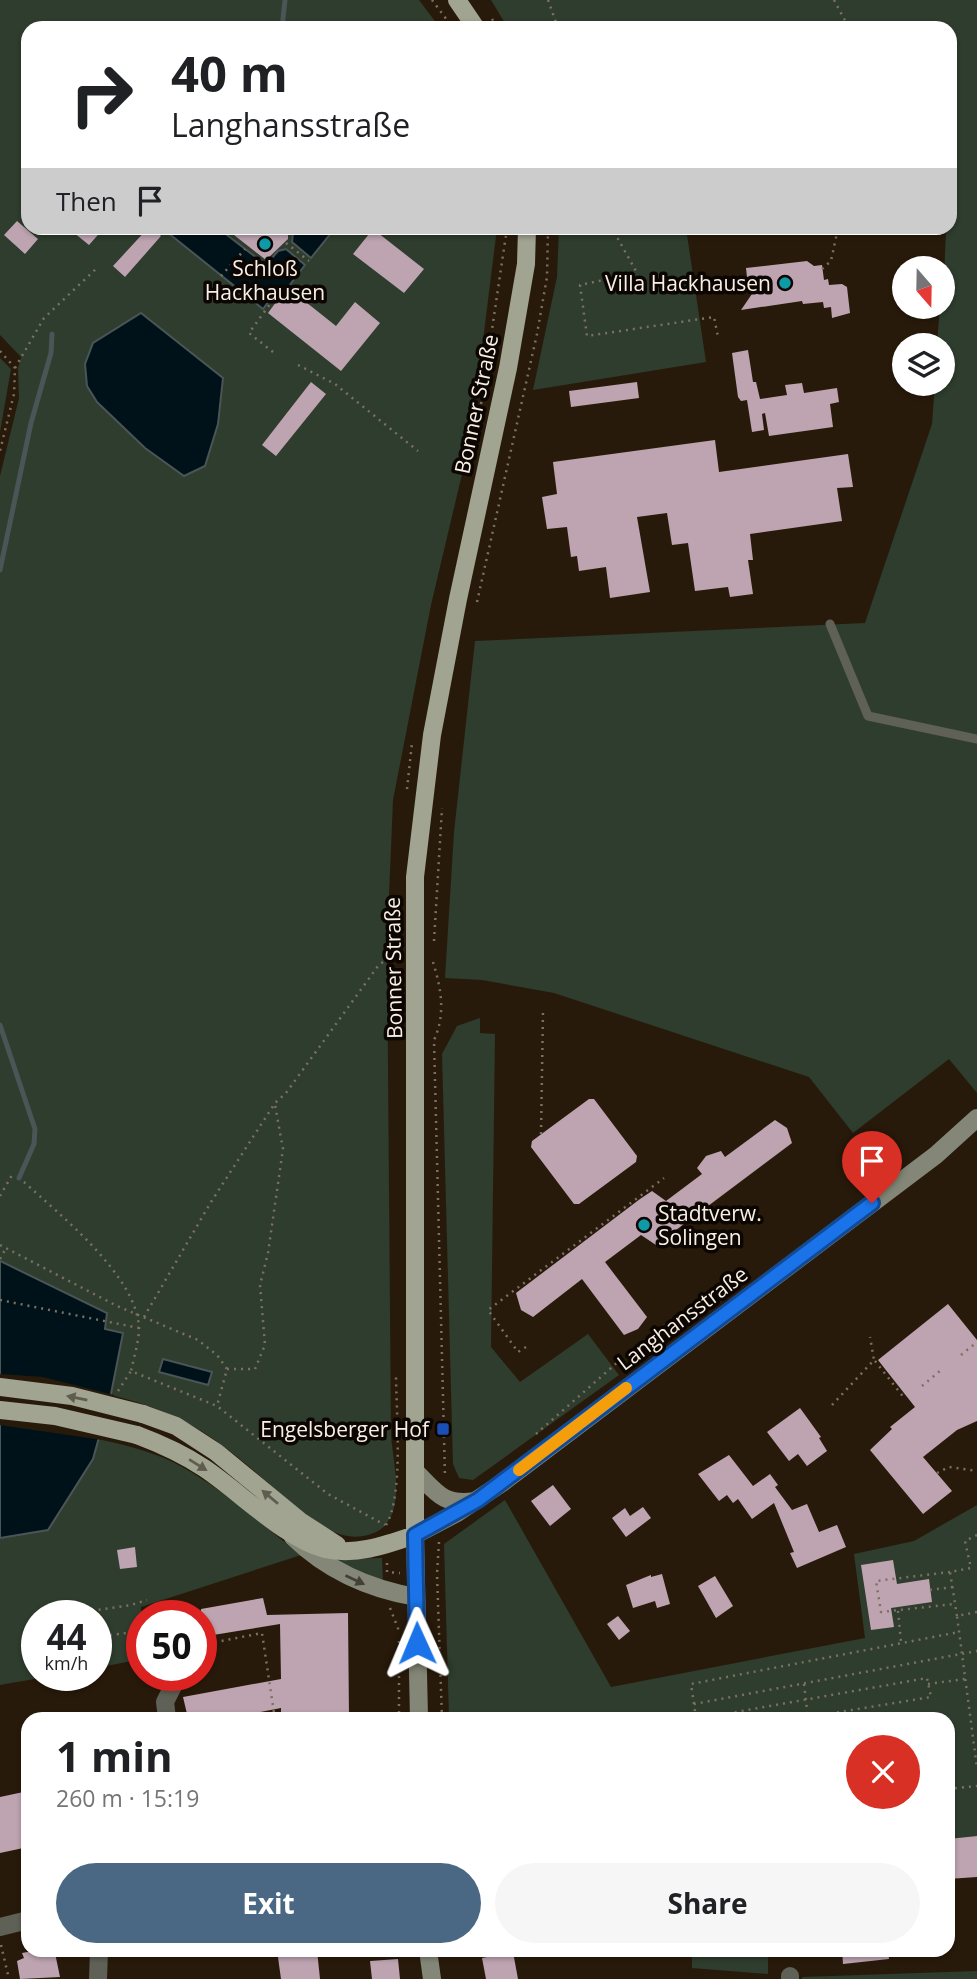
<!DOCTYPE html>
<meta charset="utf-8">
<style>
:root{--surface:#fff;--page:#f6f6f6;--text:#202124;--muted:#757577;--accent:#4a6884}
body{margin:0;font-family:"Open Sans",sans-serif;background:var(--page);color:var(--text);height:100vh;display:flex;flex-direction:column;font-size:26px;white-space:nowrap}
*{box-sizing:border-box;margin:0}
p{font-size:23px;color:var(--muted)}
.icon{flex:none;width:38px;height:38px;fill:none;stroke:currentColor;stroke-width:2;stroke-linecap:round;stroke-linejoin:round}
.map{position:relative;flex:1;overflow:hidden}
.panel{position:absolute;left:21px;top:1712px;width:934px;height:245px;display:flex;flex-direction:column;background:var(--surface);border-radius:21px;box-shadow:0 2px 5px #0004}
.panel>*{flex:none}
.top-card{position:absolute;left:21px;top:21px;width:936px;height:214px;border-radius:21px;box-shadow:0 2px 5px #0004;background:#fff;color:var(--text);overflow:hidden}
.needle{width:46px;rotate:160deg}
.tools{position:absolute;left:892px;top:256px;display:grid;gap:14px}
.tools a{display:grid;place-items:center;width:63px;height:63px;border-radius:50%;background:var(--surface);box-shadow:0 2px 5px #0004;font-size:35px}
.speed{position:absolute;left:21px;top:1600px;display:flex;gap:14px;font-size:35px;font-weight:700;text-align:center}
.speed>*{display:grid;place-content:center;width:91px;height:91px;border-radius:50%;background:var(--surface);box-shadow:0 2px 5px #0004;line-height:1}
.speed small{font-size:18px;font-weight:400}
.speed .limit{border:10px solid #d22;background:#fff;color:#111}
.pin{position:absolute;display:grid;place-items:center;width:60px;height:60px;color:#fff;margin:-72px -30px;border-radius:50% 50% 50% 0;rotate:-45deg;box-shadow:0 0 7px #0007}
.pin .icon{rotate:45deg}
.me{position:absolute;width:77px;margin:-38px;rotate:359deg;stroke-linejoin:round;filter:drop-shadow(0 0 5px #0008)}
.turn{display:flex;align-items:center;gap:24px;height:147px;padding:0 35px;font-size:32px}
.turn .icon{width:91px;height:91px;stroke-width:2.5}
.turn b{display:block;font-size:49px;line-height:60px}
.then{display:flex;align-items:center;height:66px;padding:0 35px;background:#0003;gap:14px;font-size:26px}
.round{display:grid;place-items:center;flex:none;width:74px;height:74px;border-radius:37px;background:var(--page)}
.head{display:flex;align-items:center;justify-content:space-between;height:119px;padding:0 35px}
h1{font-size:42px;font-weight:700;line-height:52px}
.action{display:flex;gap:14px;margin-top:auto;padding:14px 35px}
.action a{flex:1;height:80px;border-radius:42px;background:var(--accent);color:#fff;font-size:28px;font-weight:700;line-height:80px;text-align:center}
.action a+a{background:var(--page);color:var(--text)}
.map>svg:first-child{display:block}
.green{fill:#2e3d2d}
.water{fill:#001219;stroke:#4b5456;stroke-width:2}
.pier{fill:#281a0a}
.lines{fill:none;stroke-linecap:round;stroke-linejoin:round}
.stream{stroke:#4b5456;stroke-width:5}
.building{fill:#bea4b1}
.path{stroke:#7d7063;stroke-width:2.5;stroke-dasharray:2 5;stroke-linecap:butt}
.lane{stroke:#5f6056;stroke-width:9}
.street{stroke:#5f6056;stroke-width:18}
.secondary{stroke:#848777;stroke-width:18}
.primary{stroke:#a1a490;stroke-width:18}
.primary-bridge{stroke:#a1a490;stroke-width:18}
.oneway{fill:#5e5d50}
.oneway2{fill:#424037}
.route-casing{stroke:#114b97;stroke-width:18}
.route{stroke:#1a73e8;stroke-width:12}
.slow{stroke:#f59e0b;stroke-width:12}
.culture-dot{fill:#0f9aa8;stroke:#0c0602;stroke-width:2.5}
.transit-dot{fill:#1a4fb4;stroke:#0c0602;stroke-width:2.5}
.labels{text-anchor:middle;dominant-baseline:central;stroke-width:7;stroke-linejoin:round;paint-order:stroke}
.poi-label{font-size:21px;fill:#f9efe5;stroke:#0c0602;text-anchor:end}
.street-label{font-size:21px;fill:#f9efe5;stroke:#0c0602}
</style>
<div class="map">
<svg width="977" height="1979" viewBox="0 0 977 1979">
<rect width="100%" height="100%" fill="#281a0a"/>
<!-- green -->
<path class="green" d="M0,0h419l21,28h-412v200h469l-26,208 -40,169 -38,195 -6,143 4,492c2,29 18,87 -20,99 -17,6 -31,1 -47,-6 -38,-27 -71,-61 -109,-88 -63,-45 -141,-53 -215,-66v-898l19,-78 -1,-30 3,-11 -21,-22z
M491,0h486v1093l-28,-34 -96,74 -44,-56 -255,-84 -72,-13 -37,-2 9,-146 21,-191 390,-18 67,-199 3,-41h8v-38h-6l3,-39h3l3,-78h4v-200h-442z
M559,228h127l20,134 -173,28 24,-113z
M0,358l11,11 -11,63z
M480,1018v15l15,1 -4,313 29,35 68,-48 31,41 -146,105 -14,-2 -6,-14 -11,-410 15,-28z
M0,1425c55,7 111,12 164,33 45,19 97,66 137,97l-160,52 1,52 -46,9v-53h-59v60h20l-57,10z
M505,1500l106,187 254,-49 -11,-84 60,-13 63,-36v331l-28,3 -1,-121h-499l-5,-174z
M382,1558l1,24 -52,-23z
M692,1950h76v24l-76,-6z
M977,1971v8h-175v-2z"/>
<!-- water -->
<path class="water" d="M162,228h60l1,4 43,33 12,-14 8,-2 19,16 -23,30 -6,-4 -13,18z
M297,228h38l-24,30 -19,-16 1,-9z
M141,313l82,65 -5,46 -13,42 -21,10 -39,-28 -48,-46 -10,-16 -2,-22 8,-21z
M0,1261l107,52 -2,16 18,4 -12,61 -18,65 -45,71 -48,8z
M163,1359l49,13 -4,13 -49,-13z"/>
<!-- pier -->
<path class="pier" d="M0,1374l43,3 71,18 -12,45 -102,-15z"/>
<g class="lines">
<!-- stream -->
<path class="stream" d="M282,28l3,-28
M113,230l3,-2
M0,570l31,-147 20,-70 1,-19
M0,1025l35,104 -1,15 -15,34"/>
</g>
<!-- building -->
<path class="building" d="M17,221l21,18 -13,15 -21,-19z
M68,228h36l-15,17z
M148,228h4l9,8 -36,41 -12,-11z
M225,228h63v11l-22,21z
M373,229l51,40 -20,24 -51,-39z
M807,261l7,5 8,-1 2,15 4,-1 1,6 13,-1 5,3 3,26 -18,5 -1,-11 -7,1 -1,-6 -20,2 -1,-3 -61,9 13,-19 -11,-8 4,-6 -1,-9z
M287,287l49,39 19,-24 25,21 -39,48 -73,-58z
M748,350l5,32h3l4,17 27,-4 -2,-10 17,-2 2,10 33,-5 2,14 -9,2 3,23 -64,9 -4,-23 -3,1 2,16 -12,2 -5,-32 -6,1 -3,-4 -6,-44z
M311,382l15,12 -50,62 -14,-11z
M637,382l2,16 -68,9 -2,-16z
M715,440l4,32 129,-18 5,33 -16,1 5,33 -92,13 3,26h-5l5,34 -23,3 -2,-10 -33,4 -7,-48 -16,2 -5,-32 -30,4 13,75 -40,6 -4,-31 -27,4 -2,-15 -6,1 -4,-30 -20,2 -5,-32 15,-3 -4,-32z
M589,1099h5l43,57 -1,6 -57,42h-5l-43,-57 1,-6z
M775,1120l12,8 5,15 -136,102 -15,-10 -36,27 42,55 -9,12 -14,6 -42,-56 -49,38 -12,-7 -5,-17 124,-94 12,-8 14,10 36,-27 -5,-6 9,-12 15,-5 4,6z
M948,1304l29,36v81l-20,9 -34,27 29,34 -29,23 -53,-64 22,-21 -2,-2 25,-20 -37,-47z
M800,1408l21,29 -2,1 8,13 -20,15 -9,-12 -9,7 -22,-29z
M729,1455l24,31 17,-12 8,11 -3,2 17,23 15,-6 12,28 18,-7 9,22 -49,21 -7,-15 4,-1 -20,-49 -22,16 -14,-20 -5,4 -6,-8 -8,6 -21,-27z
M553,1485l18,24 -21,17 -19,-25z
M643,1507l8,11 -25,19 -14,-19 13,-10 5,8z
M135,1547l2,20 -17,2 -3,-19z
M893,1560l4,24 32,-5 3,23 -41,6 3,19 -23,3 -10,-65z
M662,1574l8,30 -13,4 -2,-7 -22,7 -7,-23 25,-10v2z
M715,1576l18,30 -17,12 -18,-32z
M263,1598l4,17 81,-2 1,105h-68v-10l-51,10 -1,-3 -18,3h-23l-5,-21 98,-18 -1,-55 -79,13v-28z
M618,1616l12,15 -11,9 -12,-16z
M28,1791v56l-28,6v-56z
M977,1836v41l-29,2v-40z
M38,1950l17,3 5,24 -40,2 -3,-18 7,-3 -2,-5z
M277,1950h40l3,29h-39z
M842,1950h46l1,9 -46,5z
M513,1952l5,27h-32l-4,-21z
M398,1959l2,20h-28l-2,-18z"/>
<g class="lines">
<!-- path -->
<path class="path" d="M432,0l21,28
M548,0l10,28
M834,0l15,28
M492,19l6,9
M608,228l9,9 20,36 -57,12 7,51 127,-19 4,20
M286,243l23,18
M822,269l9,-8 7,-33
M221,276l24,-27
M0,351l15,17 -1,26 -14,57
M273,352l-24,-19 29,-40
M298,365l37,19 83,67
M15,368l29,-50 54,-51
M481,404l26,-176
M477,602l60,-268 10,-57 1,-49
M407,789l5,-46
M434,941l8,-133
M433,962c8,26 13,52 1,78l11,437
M541,1134l2,-123
M24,1182c36,33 113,94 115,146 0,13 -5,29 -8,43l86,35 111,88 57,31
M0,1196l12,-21
M0,1245l117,61 81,34 19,15 10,14 -10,37
M0,1259l6,-11
M0,1300l139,28
M144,1317l67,-115 64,-99 11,-10 92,-127 12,-10 10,2
M526,1347l-8,5 -30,-42 176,-132
M961,1355l16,-13
M875,1361l30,38
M227,1369h28l10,-24 -5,-60 8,-32 15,-104 -8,-44
M922,1386l19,-16
M118,1391l13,-20
M832,1405l42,-45 -4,-23
M536,1434l83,-73 54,-42
M937,1473l12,-6 28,4
M386,1525c18,-30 10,-114 10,-152
M439,1542l-2,32 5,144
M387,1563v9l13,1
M950,1572l-74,9 5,31 74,-8
M930,1590l23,-3
M390,1608l9,23
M898,1611l3,31
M977,1612l-20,4 20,152
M64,1615l67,-10 16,-5
M957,1616l-7,-44 21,-4 -6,-27 12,-6
M96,1637l46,-6
M399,1641v77
M201,1645l61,-12 12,80 -31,5
M23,1646l14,-2
M804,1684l4,34
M928,1684l37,-5
M694,1704l-3,-20 268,-52
M696,1718l-2,-14 283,-53
M726,1718l-1,-4 202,-36 4,19 -128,21
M948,1789l29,-3
M1,1945l8,34"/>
<!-- lane -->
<path class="lane" d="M830,624l38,92 109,23"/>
<!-- street -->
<path class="street" d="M167,1718l-2,-16 10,-20 -1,-7
M0,1927l28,-7
M98,1979l1,-29
M790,1979v-3"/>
<!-- secondary -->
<path class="secondary" d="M415,1471c21,21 28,35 60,30
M293,1537c35,34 76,52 123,60
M419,1718l-4,-183 42,-22 45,-30 434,-328 41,-37
M428,1950l4,29"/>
<!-- primary -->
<path class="primary" d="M457,0l19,28
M143,1414l33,12 40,26 84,69 37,24
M137,1435c24,9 46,19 67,33 35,23 81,71 121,81 31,7 61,-4 90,-14v-658l17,-142 26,-136 50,-231 18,-104 1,-36"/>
<!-- primary-bridge -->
<path class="primary-bridge" d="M0,1387l72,9 71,18
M0,1410l55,6 82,19"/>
</g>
<!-- one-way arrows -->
<defs><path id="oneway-solid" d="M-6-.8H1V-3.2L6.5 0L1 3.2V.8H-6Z" transform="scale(1.75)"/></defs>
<g class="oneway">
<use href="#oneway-solid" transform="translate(77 1398) rotate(-169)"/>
<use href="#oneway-solid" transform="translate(198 1465) rotate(32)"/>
<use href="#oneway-solid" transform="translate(270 1497) rotate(-140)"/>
</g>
<use class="oneway2" href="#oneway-solid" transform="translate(355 1580) rotate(25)"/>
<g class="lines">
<!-- route casing -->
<g class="route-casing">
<path id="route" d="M417,1643l-2,-108 63,-35 394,-297"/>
</g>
<!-- route -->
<use href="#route" class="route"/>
<!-- slow -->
<path class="slow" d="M519,1470l107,-82"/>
</g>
<!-- markers -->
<g class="culture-dot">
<circle cx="265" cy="244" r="7"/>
<circle cx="785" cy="283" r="7"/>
<circle cx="644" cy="1225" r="7"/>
</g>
<rect class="transit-dot" x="436" y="1422" width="14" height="14" rx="3.5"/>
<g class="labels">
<!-- poi labels -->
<g class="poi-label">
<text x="265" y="268" text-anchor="middle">Schloß<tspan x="265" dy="24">Hackhausen</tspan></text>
<text x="771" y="283">Villa Hackhausen</text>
<text x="658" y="1213" text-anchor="start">Stadtverw.<tspan x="658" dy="24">Solingen</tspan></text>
<text x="429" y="1429">Engelsberger Hof</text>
</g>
<!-- street labels -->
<g class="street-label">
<text transform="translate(476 404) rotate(-78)">Bonner Straße</text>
<text transform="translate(393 968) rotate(-91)">Bonner Straße</text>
<text transform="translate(682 1318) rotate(-37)">Langhansstraße</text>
</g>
</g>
</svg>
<div class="tools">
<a><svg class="needle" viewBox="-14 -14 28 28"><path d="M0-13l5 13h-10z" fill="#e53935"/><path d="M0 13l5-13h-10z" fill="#757577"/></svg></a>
<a><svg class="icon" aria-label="layers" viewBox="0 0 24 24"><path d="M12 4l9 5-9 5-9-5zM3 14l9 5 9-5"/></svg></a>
</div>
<div class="speed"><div>44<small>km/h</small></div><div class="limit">50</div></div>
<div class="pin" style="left:872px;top:1203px;background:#d93025"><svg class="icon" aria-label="arrive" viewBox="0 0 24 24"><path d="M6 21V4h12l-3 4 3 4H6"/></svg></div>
<svg class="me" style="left:417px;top:1643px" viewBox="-20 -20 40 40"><path d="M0-17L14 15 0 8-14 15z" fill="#1a73e8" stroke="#fff" stroke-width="4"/></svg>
<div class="top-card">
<div class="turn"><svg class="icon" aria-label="right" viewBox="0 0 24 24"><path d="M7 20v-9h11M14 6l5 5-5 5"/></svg><div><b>40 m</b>Langhansstraße</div></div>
<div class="then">Then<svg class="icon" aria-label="arrive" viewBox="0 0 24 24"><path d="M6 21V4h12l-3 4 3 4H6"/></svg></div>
</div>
<section class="panel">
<div class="head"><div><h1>1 min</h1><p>260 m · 15:19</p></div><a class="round" style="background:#d93025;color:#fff"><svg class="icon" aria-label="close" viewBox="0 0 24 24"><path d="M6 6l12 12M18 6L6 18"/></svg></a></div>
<div class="action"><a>Exit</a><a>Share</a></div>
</section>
</div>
